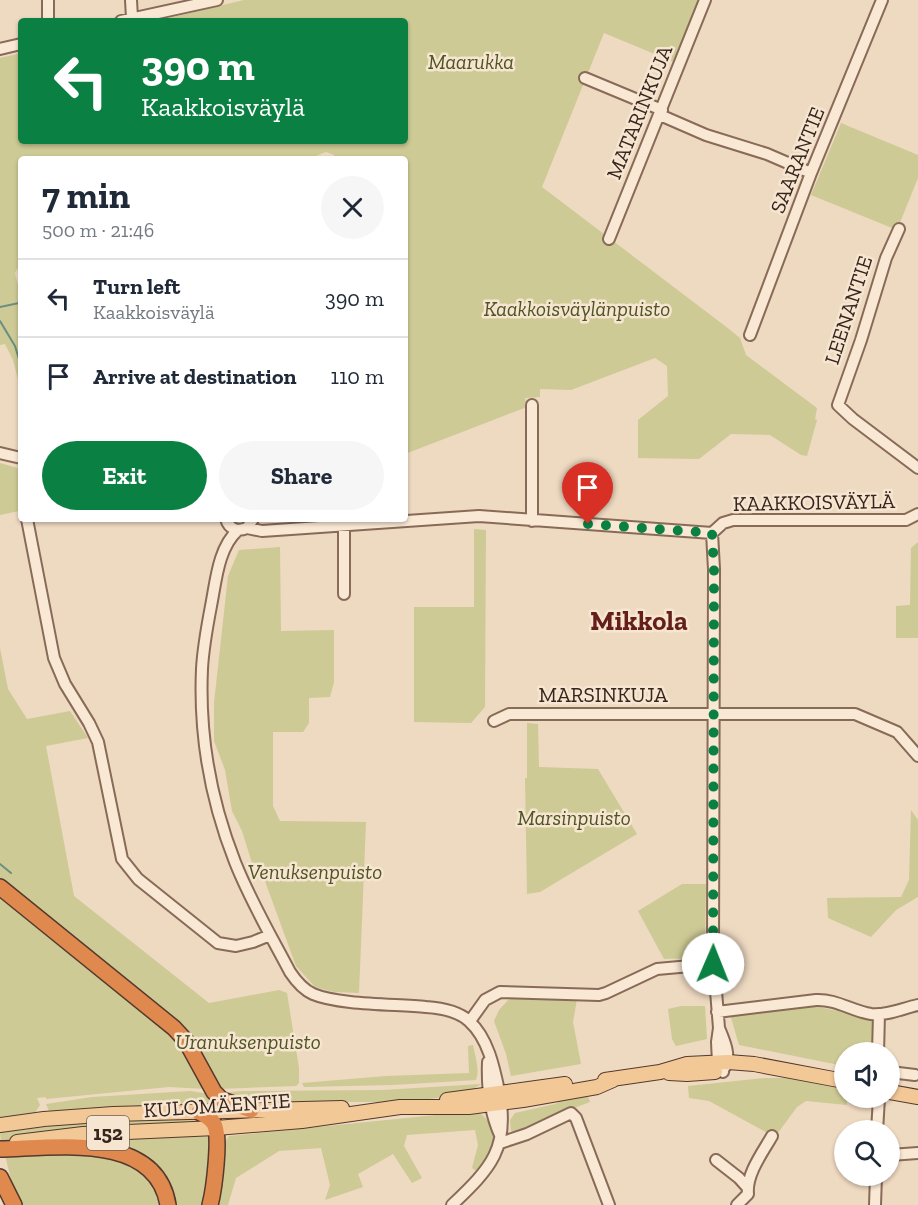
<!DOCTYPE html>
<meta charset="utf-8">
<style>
:root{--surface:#fff;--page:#f6f6f7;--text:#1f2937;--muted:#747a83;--line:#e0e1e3;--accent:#0b8043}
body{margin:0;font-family:"Zilla Slab",serif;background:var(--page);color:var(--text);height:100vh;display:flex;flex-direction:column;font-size:22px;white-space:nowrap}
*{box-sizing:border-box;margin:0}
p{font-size:20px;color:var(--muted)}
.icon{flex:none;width:33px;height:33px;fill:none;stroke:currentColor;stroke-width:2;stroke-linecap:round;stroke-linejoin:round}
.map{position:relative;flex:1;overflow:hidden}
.sheet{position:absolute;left:18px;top:156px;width:390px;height:366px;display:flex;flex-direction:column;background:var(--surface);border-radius:6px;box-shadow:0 2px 4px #0004}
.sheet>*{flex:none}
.guide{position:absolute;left:18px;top:18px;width:390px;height:126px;border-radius:6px;box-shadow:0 2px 4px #0004;background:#0b8043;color:#fff;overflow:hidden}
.fabs{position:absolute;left:834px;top:1042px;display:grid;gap:12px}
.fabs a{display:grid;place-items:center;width:66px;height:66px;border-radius:50%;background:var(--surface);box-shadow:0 2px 4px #0004;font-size:30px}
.pin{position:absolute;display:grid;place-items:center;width:51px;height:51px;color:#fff;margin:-62px -26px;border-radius:50% 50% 50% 0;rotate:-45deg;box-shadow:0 0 6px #0007}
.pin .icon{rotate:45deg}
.me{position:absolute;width:66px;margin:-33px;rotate:1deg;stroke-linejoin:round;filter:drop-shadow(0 0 4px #0008)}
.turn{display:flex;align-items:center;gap:21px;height:126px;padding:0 24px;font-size:27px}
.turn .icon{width:78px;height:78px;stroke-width:2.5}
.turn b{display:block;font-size:42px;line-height:51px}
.round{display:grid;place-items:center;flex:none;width:63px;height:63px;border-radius:32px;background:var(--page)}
.head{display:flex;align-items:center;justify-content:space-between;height:102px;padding:0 24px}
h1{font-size:36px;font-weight:700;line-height:45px}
.action{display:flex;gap:12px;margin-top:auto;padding:12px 24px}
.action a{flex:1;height:69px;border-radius:36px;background:var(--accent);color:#fff;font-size:24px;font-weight:700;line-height:69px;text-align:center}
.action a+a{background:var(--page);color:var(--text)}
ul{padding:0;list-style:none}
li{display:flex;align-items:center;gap:18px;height:78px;padding:0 24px;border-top:2px solid var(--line)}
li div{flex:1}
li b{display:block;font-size:22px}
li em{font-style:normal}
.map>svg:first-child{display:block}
.green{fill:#cdca95}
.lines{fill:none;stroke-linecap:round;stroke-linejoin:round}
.stream{stroke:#6a8f80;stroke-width:2}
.minor-casing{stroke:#886a58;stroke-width:14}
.major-casing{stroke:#55392d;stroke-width:16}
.highway-casing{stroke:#55392d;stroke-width:18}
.minor{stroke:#f9e8d4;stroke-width:10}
.major{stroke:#f3c897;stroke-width:14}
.highway{stroke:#e0894f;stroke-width:15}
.route{stroke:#0b8043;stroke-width:10;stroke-dasharray:0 18}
.labels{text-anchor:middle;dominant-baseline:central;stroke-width:5;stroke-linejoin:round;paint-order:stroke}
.shield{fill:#f6e5d0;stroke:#705f53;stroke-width:1.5}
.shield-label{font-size:20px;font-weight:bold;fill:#37251d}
.park-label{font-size:21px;font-style:italic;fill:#4f5423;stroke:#f6e5d0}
.street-label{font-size:21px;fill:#37251d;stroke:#f6e5d0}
.district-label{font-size:27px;font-weight:bold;fill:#651f1b;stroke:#f6e5d0}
</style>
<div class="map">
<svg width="918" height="1205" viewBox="0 0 918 1205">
<rect width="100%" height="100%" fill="#eed9c1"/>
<!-- green -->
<path class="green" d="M244,0h457l-27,62 -70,-29 -62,154 187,142 11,9 6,17 71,53 -2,11 2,1 -10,36 -6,-1 -31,-20 -39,-1 -32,25 -61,-1v-38l30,-24 -1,-30 -12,-8 -84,32 -31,-1v8l-15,1 2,9 -122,47v-295h-70l-1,-4 -8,-3 -18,7h-287v104l-6,10 6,25v93l-8,-31 -8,-16 -5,1v-287l21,-5v88h384v-120h-249z
M841,123l77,32v23l-21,52 -86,-35z
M0,463l21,6v36l-2,6 -19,4z
M474,529l12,1 -1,177 -14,16 -57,-1v-115h60z
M918,542v96h-22v-32l14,-1 1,-57z
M280,547l1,84 53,-1v52l-4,15 -21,1v25l-6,9h-30v74l7,15 86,1 -7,171 -25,-1 -19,-5 -19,-21 -34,-93 -10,-10 -10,-32 -10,-20 -7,-41 -11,-29v-38l14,-127 11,-26z
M0,648l8,41 19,30 43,-8 18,27 -42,8 28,150 135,107 70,-13 8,3 12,75v15l-3,3 -78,3 -12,-24 -206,-184z
M527,723l11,1 1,43 59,2 39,65 -97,58 -13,2 -2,-116h2z
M911,810l7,10v77l-22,13 -25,27 -43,-19 -1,-20 74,-1 8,-17z
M682,884h24l-1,65c-8,13 -27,9 -41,10l-26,-48z
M0,892l185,151 22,46 -38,-2 -123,12v-2l-9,1 3,7 -5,8 -35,5z
M511,997l66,2 -4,23 8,42 -70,12 -5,-22 -12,-33 5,-11z
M681,1006h24l2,33 -31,7 -4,-7 -4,-30z
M793,1006h22l61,14 -2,29 -3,4h-27v13l-105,-21 -9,-31z
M473,1045c2,11 7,24 3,35l-83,5 -89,2 -2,-4 84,-7 83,-3 -1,-27z
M764,1078h32l48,10v10h3v7l-41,-4 -9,6 -22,30 -66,-36 -20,-3 -1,-12z
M481,1084l-15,10 -59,8h-159l-26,-9 20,-2 141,-1z
M190,1091l20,3 7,10 -168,7 -3,-7 46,-7z
M582,1094l6,2 2,6 -21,8 -48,23 -10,-2 -1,-11 5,-7 40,-9 12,-6z
M475,1111c16,6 22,24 17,41 -3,7 -10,14 -14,20l-6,-4 6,-23 -3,-15 -68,5 -3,11 18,32 -10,5 -19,-29 -35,20 5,13 -38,13 5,-15 -9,-37 -42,3 -43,27 -8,27h-14l10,-62 5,-7z
M192,1116l15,7 -137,8 -69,10 -1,-9 95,-11z
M208,1135l4,2 -5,68h-34l-18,-38 -85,-23 64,-7z
M59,1152c42,2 92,3 103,53h-140l-11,-25 -6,-25z"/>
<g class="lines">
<!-- stream -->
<path class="stream" d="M0,307l19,-4
M0,321l15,25 4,13
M20,365l1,3
M0,864l11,9"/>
<!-- minor casing -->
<g class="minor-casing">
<path id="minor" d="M48,0v21
M131,0l1,18
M121,21l96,-21
M0,49l21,-5
M585,78l77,32
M660,115l46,20 61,19 44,19
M899,229l-13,29 -25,82 -23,65 15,14 65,49
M609,239l96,-239
M750,335l61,-162 71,-173
M0,453l21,5
M27,519l27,139 11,26 24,39 9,19 24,117 16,20 80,64 18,3 17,-4 17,-7
M226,519c3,10 11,13 21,9l6,-9
M532,521v-116
M247,528l15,3 217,-15 233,17
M238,530c-20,18 -22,51 -27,76 -4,21 -8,42 -9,63 -3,66 9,132 33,193 15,38 36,74 55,110 6,9 14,18 23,22 26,11 83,10 113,13 15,1 32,4 43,14 19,17 25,46 30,70 11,57 -8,77 -47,114
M712,533l2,36 -1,385 6,74 -2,14 1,21 5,9
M712,533l11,-10 10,-3h173l12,-6
M344,594v-69
M494,721l15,-7h346l42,18 21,24
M717,1012l99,-12c20,-1 36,11 55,14 16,2 32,-6 47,-9
M470,1021l15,-21 15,-8 99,3 7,-2 51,-24 56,-5
M719,1028c5,12 12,27 6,39
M878,1053l1,-39
M488,1062c-1,25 2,51 12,73
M890,1072l25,3
M877,1131l2,-33
M500,1143l27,-9 44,-21 5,5 33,87
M890,1155l28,-2
M716,1160l23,18 8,9
M737,1205l11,-11c-2,-20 15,-42 24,-58
M875,1205l1,-29"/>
</g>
<!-- major casing -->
<g class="major-casing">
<path id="major" d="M669,1073l18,1 28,-2
M605,1080l55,-8 27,-8 41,-2 26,2 90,17
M890,1092l28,5
M447,1100l118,-16
M0,1125l44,-6 69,-5 229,-6
M17,1142l66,-8 133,-6 86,-7 98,-14h69l54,-7 74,-13 16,-7"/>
</g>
<!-- highway casing -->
<g class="highway-casing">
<path id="highway" d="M0,887l174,141 12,13 28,51 8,8 29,10
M199,1112c6,3 12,6 15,12 7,12 0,66 -4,81
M0,1149c53,-1 156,-18 168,56
M0,1177l14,28"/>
</g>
<!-- minor -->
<use href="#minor" class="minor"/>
<!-- major -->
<use href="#major" class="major"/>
<!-- highway -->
<use href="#highway" class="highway"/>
</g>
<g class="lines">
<!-- route -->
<path class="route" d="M588,524l124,9 2,36 -1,395"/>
</g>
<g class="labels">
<!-- shield labels -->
<rect class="shield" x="87" y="1116" width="42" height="34" rx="4.5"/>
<g class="shield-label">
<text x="108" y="1133">152</text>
</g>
<!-- park labels -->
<g class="park-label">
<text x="471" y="61">Maarukka</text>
<text x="577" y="308">Kaakkoisväylänpuisto</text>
<text x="574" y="817">Marsinpuisto</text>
<text x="315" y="871">Venuksenpuisto</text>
<text x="248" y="1041">Uranuksenpuisto</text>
</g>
<!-- street labels -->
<g class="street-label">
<text transform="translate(639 112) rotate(-68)">MATARINKUJA</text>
<text transform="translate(797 160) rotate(-68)">SAARANTIE</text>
<text transform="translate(848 310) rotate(-72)">LEENANTIE</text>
<text transform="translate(814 502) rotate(-1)">KAAKKOISVÄYLÄ</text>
<text x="603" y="694">MARSINKUJA</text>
<text transform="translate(217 1105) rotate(-4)">KULOMÄENTIE</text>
</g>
<!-- district labels -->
<g class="district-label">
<text x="639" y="621">Mikkola</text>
</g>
</g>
</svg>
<div class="fabs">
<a><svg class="icon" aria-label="sound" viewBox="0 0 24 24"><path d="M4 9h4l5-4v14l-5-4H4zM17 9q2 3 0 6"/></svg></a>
<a><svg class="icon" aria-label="search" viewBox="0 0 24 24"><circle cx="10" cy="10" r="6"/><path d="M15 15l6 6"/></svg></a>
</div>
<div class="pin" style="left:588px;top:524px;background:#d93025"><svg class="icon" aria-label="arrive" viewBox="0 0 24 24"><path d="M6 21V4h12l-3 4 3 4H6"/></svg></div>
<svg class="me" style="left:713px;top:964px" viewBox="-20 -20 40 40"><circle r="19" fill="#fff"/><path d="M0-13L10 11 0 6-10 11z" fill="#0b8043"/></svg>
<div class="guide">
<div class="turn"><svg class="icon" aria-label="left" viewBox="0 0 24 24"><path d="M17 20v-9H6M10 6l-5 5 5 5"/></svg><div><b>390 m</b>Kaakkoisväylä</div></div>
</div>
<section class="sheet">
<div class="head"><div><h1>7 min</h1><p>500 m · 21:46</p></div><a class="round"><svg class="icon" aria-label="close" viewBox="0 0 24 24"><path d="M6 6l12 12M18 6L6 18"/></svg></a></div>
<ul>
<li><svg class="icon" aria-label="left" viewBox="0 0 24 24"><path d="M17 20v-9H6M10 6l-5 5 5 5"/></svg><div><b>Turn left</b><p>Kaakkoisväylä</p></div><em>390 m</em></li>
<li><svg class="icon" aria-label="arrive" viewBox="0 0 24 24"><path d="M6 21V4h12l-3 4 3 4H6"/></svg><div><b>Arrive at destination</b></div><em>110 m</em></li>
</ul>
<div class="action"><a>Exit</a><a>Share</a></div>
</section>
</div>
